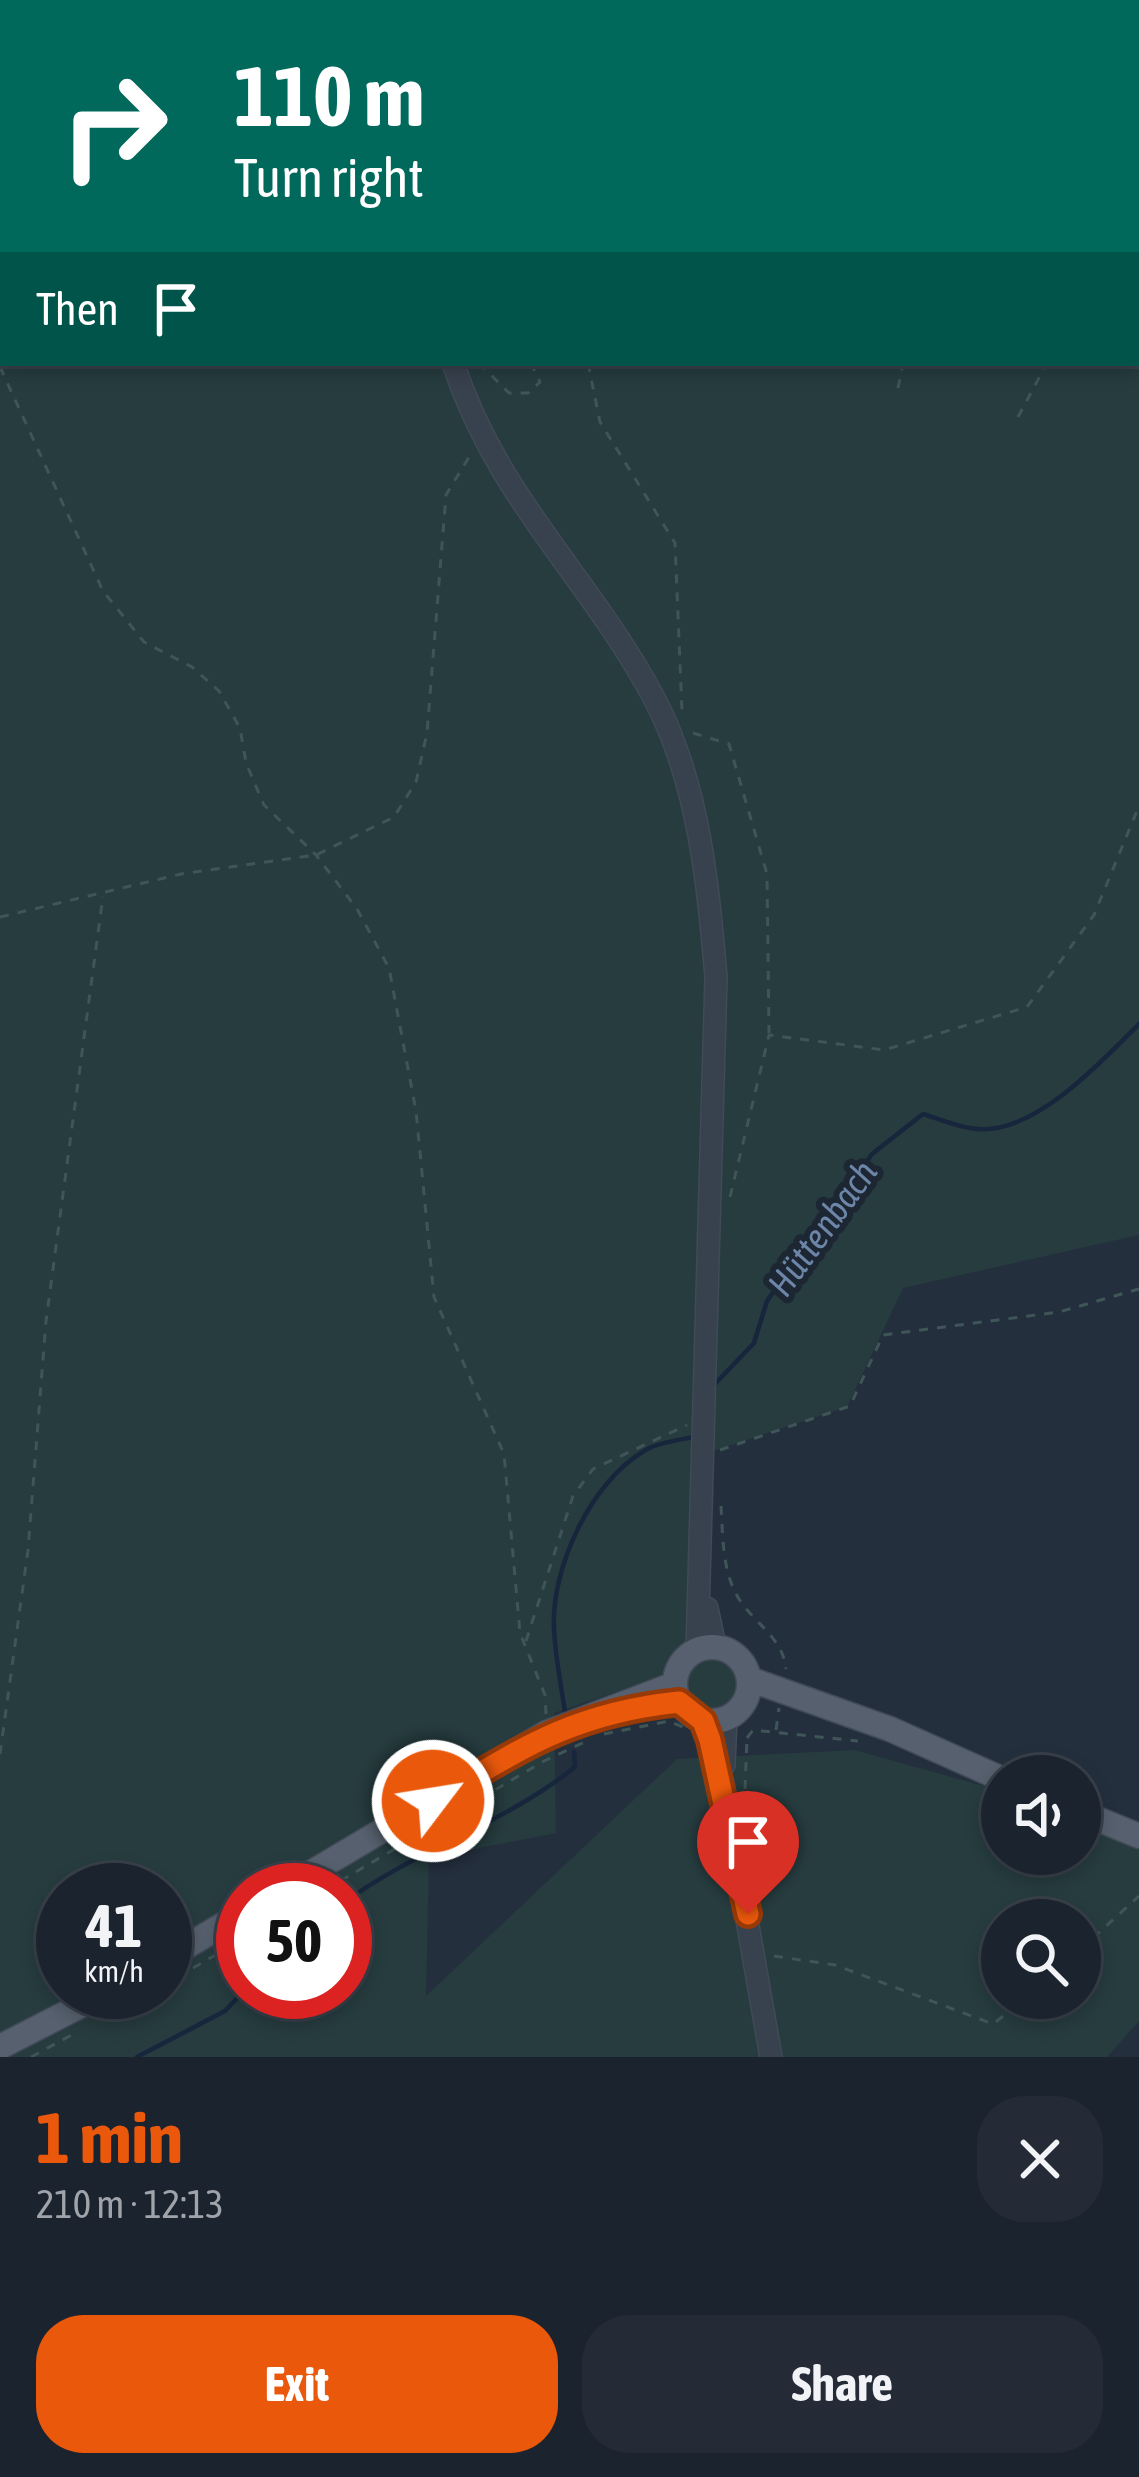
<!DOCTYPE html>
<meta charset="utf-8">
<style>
:root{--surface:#1b232e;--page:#242b36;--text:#f1f3f6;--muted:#a0a4aa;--line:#39404a;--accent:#ea580c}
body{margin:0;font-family:"Asap Condensed",sans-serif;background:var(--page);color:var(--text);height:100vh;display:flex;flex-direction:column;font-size:45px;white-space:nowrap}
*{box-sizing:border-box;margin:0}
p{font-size:39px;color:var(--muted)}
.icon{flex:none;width:66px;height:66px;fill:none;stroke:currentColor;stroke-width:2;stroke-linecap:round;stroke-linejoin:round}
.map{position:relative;height:2057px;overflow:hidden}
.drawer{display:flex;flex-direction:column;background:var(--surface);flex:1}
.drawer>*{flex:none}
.guide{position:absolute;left:0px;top:0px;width:1140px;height:366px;box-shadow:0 6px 18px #0003,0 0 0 3px var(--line);background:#00695c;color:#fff;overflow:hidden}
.buttons{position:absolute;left:981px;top:1755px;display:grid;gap:24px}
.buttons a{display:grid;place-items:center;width:120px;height:120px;border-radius:50%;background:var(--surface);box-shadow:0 6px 18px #0003,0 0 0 3px var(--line);font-size:60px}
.speed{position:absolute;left:36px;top:1863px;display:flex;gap:24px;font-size:60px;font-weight:700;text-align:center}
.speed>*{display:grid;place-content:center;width:156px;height:156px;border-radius:50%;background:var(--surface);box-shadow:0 6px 18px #0003,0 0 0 3px var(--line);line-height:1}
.speed small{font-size:30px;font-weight:400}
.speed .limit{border:18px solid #d22;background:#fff;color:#111}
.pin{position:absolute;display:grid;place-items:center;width:102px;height:102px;color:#fff;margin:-123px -51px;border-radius:50% 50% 50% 0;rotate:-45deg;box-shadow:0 0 12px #0007}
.pin .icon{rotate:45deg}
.me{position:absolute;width:132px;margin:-66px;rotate:59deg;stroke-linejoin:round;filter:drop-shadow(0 0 9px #0008)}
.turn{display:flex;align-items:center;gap:42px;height:252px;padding:0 36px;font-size:54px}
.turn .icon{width:156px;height:156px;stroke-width:2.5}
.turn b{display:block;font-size:84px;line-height:102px}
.then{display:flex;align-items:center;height:114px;padding:0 36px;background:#0003;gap:24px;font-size:45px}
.round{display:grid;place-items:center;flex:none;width:126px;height:126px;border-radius:48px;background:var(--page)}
.summary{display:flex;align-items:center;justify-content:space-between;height:204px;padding:0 36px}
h1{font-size:72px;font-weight:700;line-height:90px;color:var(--accent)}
.primary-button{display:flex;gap:24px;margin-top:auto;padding:24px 36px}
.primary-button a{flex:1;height:138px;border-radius:48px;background:var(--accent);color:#fff;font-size:48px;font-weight:700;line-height:138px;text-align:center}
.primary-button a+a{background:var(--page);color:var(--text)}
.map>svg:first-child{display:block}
.green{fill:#263c3f;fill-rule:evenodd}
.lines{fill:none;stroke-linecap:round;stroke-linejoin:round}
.stream{stroke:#17263c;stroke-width:4.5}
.minor-casing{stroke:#414a57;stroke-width:24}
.major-casing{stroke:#414a57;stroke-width:27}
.path{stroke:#3f5557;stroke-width:3;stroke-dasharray:9 9;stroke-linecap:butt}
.minor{stroke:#38414e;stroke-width:21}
.major{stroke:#56606e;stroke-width:24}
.route-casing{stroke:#983908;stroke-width:30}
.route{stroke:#ea580c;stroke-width:21}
.labels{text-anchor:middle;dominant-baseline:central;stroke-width:12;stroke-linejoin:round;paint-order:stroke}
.water-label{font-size:36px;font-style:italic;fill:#6d86a8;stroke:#1d2633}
</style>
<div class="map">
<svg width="1139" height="2057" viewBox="0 0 1139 2057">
<rect width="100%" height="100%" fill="#242f3e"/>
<!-- green -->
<path class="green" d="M0,0h123l-120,3v360h1134v-360h-107l109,-3v1235l-236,53 -56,119 -156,51 -3,192 -14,22 -120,41 2,120 -127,25 -3,138 251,-237 177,-9 148,41v63h78v-33l59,25v175l-32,36h-1107zM63,1890h102v102h-102zM243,1890h102v102h-102zM1002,1920h78v78h-78z
M687 1684a26 26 0 1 1 52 0a26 26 0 1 1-52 0Z"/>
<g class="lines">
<!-- stream -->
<path class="stream" d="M714,1385l40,-42 13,-42 105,-147 51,-40c17,5 37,14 55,15 57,5 124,-68 161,-105
M565,1712c-4,-28 -10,-56 -11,-84 -3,-60 37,-146 90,-177 15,-9 37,-11 54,-15
M345,1902c72,-53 161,-79 230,-135l-1,-15
M137,2057l88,-46 18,-19"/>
<!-- minor casing -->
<g class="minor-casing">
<path id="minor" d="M419,0v3
M453,363c45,137 137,214 202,337 44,84 53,185 61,277l-19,673
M707,1608l8,38
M703,1721l20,62 48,274
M724,1765l2,-47"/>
</g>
<!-- major casing -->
<g class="major-casing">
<path id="major" d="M675 1684a37 37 0 1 1 74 0a37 37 0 1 1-74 0Z
M749,1679l141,50 112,50
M1080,1812l59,24
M282,1890l264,-157 129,-49
M165,1959l78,-46
M0,2047l107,-55"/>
</g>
<!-- path -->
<path class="path" d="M787,0l8,3
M529,3v-3
M727,3v-3
M1027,3v-3
M1082,3v-3
M1137,245l2,-1
M1137,256l2,2
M479,363l30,30h19l12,-11 -9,-19
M588,363l12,59 75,121 7,168
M0,367l103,224 41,51 48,25 27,24 21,37 6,35 18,42 52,50 41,54 32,59 27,143 18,186 70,157 16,179 25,62 1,19
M898,388l5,-25
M1018,417l29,-54
M693,733l36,11 38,130 2,159
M0,917l181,-43 135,-19 78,-38 22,-35 11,-49 19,-238 26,-43
M730,1197l39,-162 115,15 143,-43 67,-92 45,-109
M720,1450l130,-44 33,-71 176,-23 80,-23
M721,1506c2,31 1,66 18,93 16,25 44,39 47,70
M526,1641l47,-145 20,-27 94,-44
M776,1730l3,-22
M604,1734l65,-13 18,8
M747,1738l6,-8 105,11
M0,1754l28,-204 18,-229 57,-425
M745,1789l2,-51
M325,1890l219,-129 45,-21
M1080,1950l59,-54
M774,1956l61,9 158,59 34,-26
M193,1968l50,-29
M122,2007l27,-15
M31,2057l46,-25"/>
<!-- minor -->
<use href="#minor" class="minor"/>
<!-- major -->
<use href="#major" class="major"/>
</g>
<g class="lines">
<!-- route casing -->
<g class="route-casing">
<path id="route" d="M433,1801c89,-53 140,-88 246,-99l24,19 7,19 38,174"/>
</g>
<!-- route -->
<use href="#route" class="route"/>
</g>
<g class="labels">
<!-- water labels -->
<g class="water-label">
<text transform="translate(822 1228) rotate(-54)">Hüttenbach</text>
</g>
</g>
</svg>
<div class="buttons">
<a><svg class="icon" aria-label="sound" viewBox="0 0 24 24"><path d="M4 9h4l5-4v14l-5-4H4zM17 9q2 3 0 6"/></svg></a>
<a><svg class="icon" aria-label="search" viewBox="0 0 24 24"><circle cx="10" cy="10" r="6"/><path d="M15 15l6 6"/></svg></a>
</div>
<div class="speed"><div>41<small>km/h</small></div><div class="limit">50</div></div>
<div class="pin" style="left:748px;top:1914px;background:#d93025"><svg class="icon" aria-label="arrive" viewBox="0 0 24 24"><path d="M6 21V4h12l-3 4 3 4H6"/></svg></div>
<svg class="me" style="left:433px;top:1801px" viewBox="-20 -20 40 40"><circle r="17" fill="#ea580c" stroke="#fff" stroke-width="3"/><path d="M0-11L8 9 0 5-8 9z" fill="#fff"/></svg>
<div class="guide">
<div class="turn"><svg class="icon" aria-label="right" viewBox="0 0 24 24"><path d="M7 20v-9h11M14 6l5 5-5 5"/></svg><div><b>110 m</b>Turn right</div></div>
<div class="then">Then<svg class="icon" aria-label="arrive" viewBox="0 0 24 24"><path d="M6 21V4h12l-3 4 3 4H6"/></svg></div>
</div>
</div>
<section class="drawer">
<div class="summary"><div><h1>1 min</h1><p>210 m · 12:13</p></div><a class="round"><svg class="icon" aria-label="close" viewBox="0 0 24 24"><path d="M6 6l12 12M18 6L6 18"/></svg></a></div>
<div class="primary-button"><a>Exit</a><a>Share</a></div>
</section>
